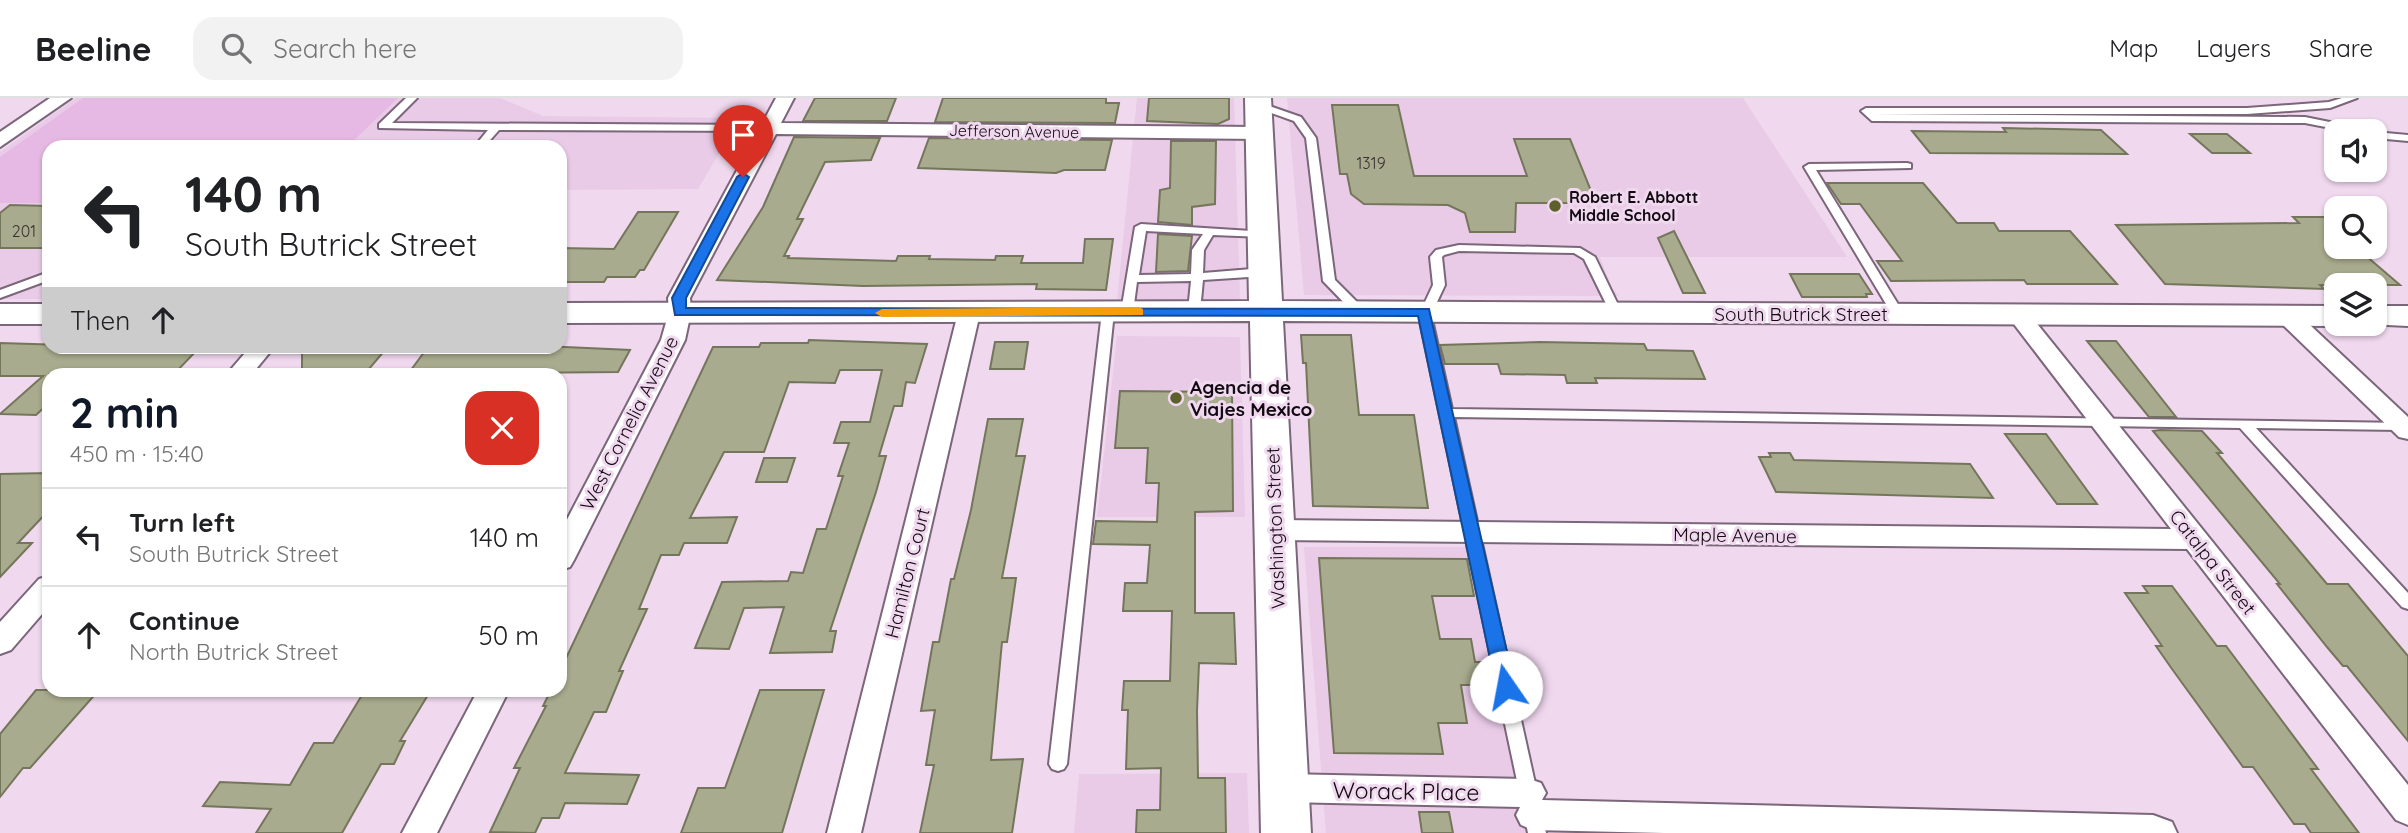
<!DOCTYPE html>
<meta charset="utf-8">
<style>
:root{--surface:#fff;--page:#f2f2f2;--text:#202124;--muted:#757577;--line:#e0e0e0;--accent:#111827}
body{margin:0;font-family:Quicksand,sans-serif;background:var(--page);color:var(--text);height:100vh;display:flex;flex-direction:column;font-size:26px;white-space:nowrap}
*{box-sizing:border-box;margin:0}
p{font-size:23px;color:var(--muted)}
.icon{flex:none;width:38px;height:38px;fill:none;stroke:currentColor;stroke-width:2;stroke-linecap:round;stroke-linejoin:round}
.map{position:relative;flex:1;overflow:hidden}
.drawer{position:absolute;left:42px;top:270px;width:525px;height:329px;display:flex;flex-direction:column;background:var(--surface);border-radius:21px;box-shadow:0 2px 5px #0004}
.drawer>*{flex:none}
.guide{position:absolute;left:42px;top:42px;width:525px;height:214px;border-radius:21px;box-shadow:0 2px 5px #0004;background:#fff;color:var(--text);overflow:hidden}
.controls{position:absolute;left:2324px;top:21px;display:grid;gap:14px}
.controls a{display:grid;place-items:center;width:63px;height:63px;border-radius:14px;background:var(--surface);box-shadow:0 2px 5px #0004;font-size:35px}
.pin{position:absolute;display:grid;place-items:center;width:60px;height:60px;color:#fff;margin:-72px -30px;border-radius:50% 50% 50% 0;rotate:-45deg;box-shadow:0 0 7px #0007}
.pin .icon{rotate:45deg}
.me{position:absolute;width:77px;margin:-38px;rotate:348deg;stroke-linejoin:round;filter:drop-shadow(0 0 5px #0008)}
.turn{display:flex;align-items:center;gap:24px;height:147px;padding:0 28px;font-size:32px}
.turn .icon{width:91px;height:91px;stroke-width:2.5}
.turn b{display:block;font-size:49px;line-height:60px}
.then{display:flex;align-items:center;height:66px;padding:0 28px;background:#0003;gap:14px;font-size:26px}
.round{display:grid;place-items:center;flex:none;width:74px;height:74px;border-radius:21px;background:var(--page)}
.summary{display:flex;align-items:center;justify-content:space-between;height:119px;padding:0 28px}
h1{font-size:42px;font-weight:700;line-height:52px;color:var(--accent)}
ul{padding:0;list-style:none}
li{display:flex;align-items:center;gap:21px;height:98px;padding:0 28px;border-top:2px solid var(--line)}
li div{flex:1}
li b{display:block;font-size:26px}
li em{font-style:normal}
header{display:flex;align-items:center;gap:42px;box-sizing:border-box;height:98px;padding:0 35px;background:var(--surface);border-bottom:2px solid var(--line)}
header strong{font-size:33px}
nav{display:flex;gap:38px;margin-inline-start:auto;font-size:24px}
.search{width:490px;height:63px;background:var(--page);display:flex;align-items:center;gap:18px;box-sizing:border-box;padding:0 24px;border-radius:21px;color:var(--muted);font-size:26px}
.map>svg:first-child{display:block}
.built{fill:#e9cbe7}
.green{fill:#e6b9e4}
.building{fill:#a9ab8e;stroke:#74765b;stroke-width:2}
.lines{fill:none;stroke-linecap:round;stroke-linejoin:round}
.lane-casing{stroke:#7b667a;stroke-width:4}
.street-casing{stroke:#7b667a;stroke-width:4}
.secondary-casing{stroke:#7b667a;stroke-width:4}
.lane{fill:#fff;fill-rule:evenodd}
.street{fill:#fff;fill-rule:evenodd}
.secondary{fill:#fff;fill-rule:evenodd}
.route{fill:#1a73e8;stroke:#114b97;stroke-width:2}
.slow{fill:#f59e0b}
.poi-dot{fill:#5d5f2c;stroke:#f0d8ef;stroke-width:2.5}
.labels{text-anchor:middle;dominant-baseline:central;stroke-width:6;stroke-linejoin:round;paint-order:stroke}
.far-street-label{font-size:16px;fill:#130b12;stroke:#f0d8ef}
.number-label{font-size:16px;fill:#383331}
.far-poi-label{font-size:16px;font-weight:bold;fill:#130b12;stroke:#f0d8ef;text-anchor:start}
.street-label{font-size:19px;fill:#130b12;stroke:#f0d8ef}
.poi-label{font-size:19px;font-weight:bold;fill:#130b12;stroke:#f0d8ef;text-anchor:start}
.near-street-label{font-size:23px;fill:#130b12;stroke:#f0d8ef}
</style>
<header>
<strong>Beeline</strong>
<div class="search"><svg class="icon" aria-label="search" viewBox="0 0 24 24"><circle cx="10" cy="10" r="6"/><path d="M15 15l6 6"/></svg>Search here</div>
<nav><a>Map</a><a>Layers</a><a>Share</a></nav>
</header>
<div class="map">
<svg width="2408" height="735" viewBox="0 0 2408 735">
<rect width="100%" height="100%" fill="#f0d8ef"/>
<!-- built -->
<path class="built" d="M76,0h424l43,18 197,2 -42,71 -138,1v-43h-511v152h-49v-147z
M1137,0h97l6,203 -123,1z
M1287,0h456l104,159h-247l12,31 7,8 -315,-1z
M1117,238l123,1 5,180h-148z
M1304,449h176l55,286h-209z
M1247,675l2,60h-175l5,-59z"/>
<!-- green -->
<path class="green" d="M83,0h315l-51,49h-298v56h-49v-46z"/>
<!-- building -->
<path class="building" d="M815,0h81l-9,23h-84z
M943,0h163v5h13l-4,20 -180,-1z
M1149,0h80v21l-11,5 -71,-3z
M1332,7h66l16,71h113l-13,-37h56l26,64h-80l-1,29h-45l-5,-19 -17,-8 -84,-1 -13,-10 -4,-20h-7z
M2003,30l98,2 26,24 -197,-1 -18,-22 94,1z
M2190,36h37l23,19h-38z
M794,39l86,1 -9,22 -46,2 -28,57h6l-19,37h5l-1,2 108,3 2,-5h32l-1,3 66,1 1,-4h27l-2,7h62l2,-24h28l-7,51 -70,-1 1,-5 -174,2 -146,-6 46,-73z
M929,40l183,2 -7,30h-41l-8,3 -138,-5z
M1171,43h45l-1,63 -23,3v18l-34,-3 2,-32 10,-2z
M1827,85h96l34,40h37l5,8h71l47,53h-90l-3,-4 -133,1 -14,-20h25l-42,-57h-19z
M10,107l39,1v42h-49v-35z
M638,114h40l-34,58h-4l-5,7h-28l-3,5h-44v-34l54,1z
M2293,119h43v38h29l35,30h-80l4,4 -159,-5 -49,-59 183,-2z
M1674,133l31,62h-22l-25,-55z
M1158,136l34,2 -4,35 -32,1z
M1790,176h69l13,20h-6l1,3h-65z
M1301,237h50l8,80h55l14,93 -115,-2 -7,-143h-3z
M809,242l118,4 -12,39 -9,-1 -4,24h-8l-15,50h7l-10,36 -46,139h6l-4,21 -62,1 14,-46 -40,1 -15,41 -34,-1 27,-66 66,-1 3,-9 12,1 14,-44h9l17,-53h-5l11,-33h-15l7,-21h29l12,-52h-42l-5,13 -46,-1 -25,70h-40l-34,66 47,-1 -10,26h-43l-5,12h-18l-22,54h8l-28,62h4l-17,41h-12l-29,61 74,2 -12,29 -62,-1 -6,15h-17l-7,15 -45,-1 30,-64h-6l32,-62h-3l8,-16h9v-19l153,-324h46l2,-4h47z
M2087,243h29l60,76h-27z
M995,244h33l-4,27h-34z
M1540,244l104,2 3,6 46,1 12,28 -110,-1 2,5h-30l-2,-8 -64,-1 -3,-10h-53l-5,-19z
M0,245l96,3 -6,6 78,1 5,-6h27l-26,27h-125v29l-13,12 -36,-1 43,-38h-43z
M543,248l87,4 -12,22 -210,2 17,-23h115z
M302,252h83l-16,19h-36l-5,5h-28l5,-5h-3z
M1120,293l112,1 1,119 -38,1v101h39l2,51 -37,-1 -2,48 1,67h27l1,55h-90l1,-23h23l1,-42 -35,1 2,-59h-6l2,-29h46l2,-70h-49l2,-28h22l3,-38 -57,-1 3,-23 61,1 2,-39h-13l2,-35h-33z
M988,321h35l-7,37h9l-23,122h14l-9,64h-5l-11,118 32,-1 -11,74h-92l14,-68h-8l9,-55 -14,1 12,-69h6l12,-63h3l17,-69z
M2160,332l42,1 20,22h-5l110,131h21l60,72v85l-61,-75h-4l-16,-19 -50,-63h3l-127,-153z
M2005,336h41l51,70h-40z
M1769,355h21l4,7 176,4 23,34 -217,-6 -17,-35h12z
M764,360h31l-8,24h-31z
M49,375v37l-31,33h14l-32,34v-103z
M1319,460l148,1 7,37h-42l8,43h31l4,23h8l4,23h-26l6,38h-29l5,31 -109,-1z
M2143,488h29l45,60h9l92,123h-7l48,64h-48l-6,-9h-11l-41,-57h-10l-71,-98 -16,-23h6l-37,-53h23z
M36,592h63l-69,78h-7l-23,29v-63z
M365,592h66l-31,51h5l-11,23h-13l-39,69h-86l15,-24 -68,-3 17,-24 70,3 24,-42h19z
M760,592h64l-42,143h-101l17,-45h27z
M1419,714h30l4,21h-31z"/>
<g class="lines">
<!-- lane casing -->
<g class="lane-casing">
<path id="lane" d="M406,0h11l-25,25 377,2 5,3 -5,3 -270,-1 -15,17h-10l14,-17 -109,-2v-4z
M2342,0h15l-27,10 -83,6h-373l431,3 54,11 5,3h-18l-41,-8 -433,-2 -11,-10 5,-3h381l82,-6z
M1255,5h6l40,14 15,21 19,142 28,28 2,3 -2,3h-8l-32,-33 -17,-143 -12,-17 -39,-14z
M2375,34l33,3v6l-33,-3z
M1907,65l4,1v4l-95,2 88,144 -6,4 -6,-4 -88,-147 5,-3z
M1141,126l126,8 2,2 -6,3 -50,-2 -9,15 -1,23 61,-5 6,4 -6,4 -61,4 -3,31 -6,4 -6,-4 3,-30 -54,1 -4,30 -6,4 -4,-1 -2,-3 14,-85zM1146,133l57,3 -11,16 -1,24 -52,1z
M1459,147l121,3 15,9 27,56 -2,3h-8l-28,-57 -10,-6 -115,-2 -15,4 -2,2 3,28 -8,17 1,10 -7,3 21,94 955,14 1,4 -6,3 -146,-2 152,165v16l-6,-2 -162,-179 -786,-11 92,416h-18l-110,-521 8,-3 -1,-7 8,-17 -3,-28 6,-7z
M49,174v8l-49,18v-8z
M1108,210l6,4 -47,452 -3,5 -6,2 -6,-2 -3,-5 53,-452z"/>
</g>
<!-- street casing -->
<g class="street-casing">
<path id="street" d="M50,0h21l-71,49v-15z
M776,0h18l-13,25 478,4 9,6 -9,6 -483,-5 -86,164 1,14 -6,28 -111,220 -4,7 -10,3v-37l101,-193 8,-28 -1,-14z
M969,208l11,7 -119,520h-34l131,-520z
M2018,210l8,2 382,475v40l-12,-5 -209,-271 -911,-9 -10,-3 -4,-7 4,-7 10,-3 895,9 -164,-214z
M2287,211l8,2 113,106v22l-9,-2 -120,-116 -3,-5 3,-5z
M251,248h24l-23,28h-25z
M49,478v30l-38,44 -11,4v-32l39,-43z
M478,592h31l-72,143h-35z
M1284,676l245,5 12,4 5,10 -4,7 611,15 19,7 5,11h-513l-131,-3 -12,-5 -5,-10 4,-8 -236,-5 -12,-4 -5,-10 5,-10z"/>
</g>
<!-- secondary casing -->
<g class="secondary-casing">
<path id="secondary" d="M1245,0h26l11,203 1054,5v18h9l-9,2 -1053,-5 28,512h-50l-11,-512 -690,2v-20l689,-2z
M0,206h49v20h-49z
M2375,208h33v20l-42,-2h9z"/>
</g>
<!-- lane -->
<use href="#lane" class="lane"/>
<!-- street -->
<use href="#street" class="street"/>
<!-- secondary -->
<use href="#secondary" class="secondary"/>
</g>
<!-- route -->
<path class="route" d="M743,75l6,4 -63,121v10l743,1 86,378 -3,5h-13l-3,-5 -78,-371 -743,-1 -3,-17 65,-121z"/>
<!-- slow -->
<path class="slow" d="M1138,209l5,2v6l-261,2 -7,-4 7,-4z"/>
<!-- markers -->
<g class="poi-dot">
<circle cx="1555" cy="108" r="7"/>
<circle cx="1176" cy="300" r="7"/>
</g>
<g class="labels">
<!-- far-street labels -->
<g class="far-street-label">
<text transform="translate(1014 33) rotate(1)">Jefferson Avenue</text>
</g>
<!-- number labels -->
<g class="number-label">
<text x="1371" y="65">1319</text>
<text x="24" y="133">201</text>
</g>
<!-- far-poi labels -->
<g class="far-poi-label">
<text x="1569" y="99">Robert E. Abbott<tspan x="1569" dy="18">Middle School</tspan></text>
</g>
<!-- street labels -->
<g class="street-label">
<text x="1801" y="216">South Butrick Street</text>
<text transform="translate(629 325) rotate(-63)">West Cornelia Avenue</text>
<text transform="translate(1275 430) rotate(-92)">Washington Street</text>
<text transform="translate(1735 437) rotate(1)">Maple Avenue</text>
<text transform="translate(2213 464) rotate(52)">Catalpa Street</text>
<text transform="translate(907 475) rotate(-76)">Hamilton Court</text>
</g>
<!-- poi labels -->
<g class="poi-label">
<text x="1190" y="289">Agencia de<tspan x="1190" dy="22">Viajes Mexico</tspan></text>
</g>
<!-- near-street labels -->
<g class="near-street-label">
<text transform="translate(1406 693) rotate(1)">Worack Place</text>
</g>
</g>
</svg>
<div class="controls">
<a><svg class="icon" aria-label="sound" viewBox="0 0 24 24"><path d="M4 9h4l5-4v14l-5-4H4zM17 9q2 3 0 6"/></svg></a>
<a><svg class="icon" aria-label="search" viewBox="0 0 24 24"><circle cx="10" cy="10" r="6"/><path d="M15 15l6 6"/></svg></a>
<a><svg class="icon" aria-label="layers" viewBox="0 0 24 24"><path d="M12 4l9 5-9 5-9-5zM3 14l9 5 9-5"/></svg></a>
</div>
<div class="pin" style="left:743px;top:79px;background:#d93025"><svg class="icon" aria-label="arrive" viewBox="0 0 24 24"><path d="M6 21V4h12l-3 4 3 4H6"/></svg></div>
<svg class="me" style="left:1506px;top:589px" viewBox="-20 -20 40 40"><circle r="19" fill="#fff"/><path d="M0-13L10 11 0 6-10 11z" fill="#1a73e8"/></svg>
<div class="guide">
<div class="turn"><svg class="icon" aria-label="left" viewBox="0 0 24 24"><path d="M17 20v-9H6M10 6l-5 5 5 5"/></svg><div><b>140 m</b>South Butrick Street</div></div>
<div class="then">Then<svg class="icon" aria-label="ahead" viewBox="0 0 24 24"><path d="M12 20V5M6 11l6-6 6 6"/></svg></div>
</div>
<section class="drawer">
<div class="summary"><div><h1>2 min</h1><p>450 m · 15:40</p></div><a class="round" style="background:#d93025;color:#fff"><svg class="icon" aria-label="close" viewBox="0 0 24 24"><path d="M6 6l12 12M18 6L6 18"/></svg></a></div>
<ul>
<li><svg class="icon" aria-label="left" viewBox="0 0 24 24"><path d="M17 20v-9H6M10 6l-5 5 5 5"/></svg><div><b>Turn left</b><p>South Butrick Street</p></div><em>140 m</em></li>
<li><svg class="icon" aria-label="ahead" viewBox="0 0 24 24"><path d="M12 20V5M6 11l6-6 6 6"/></svg><div><b>Continue</b><p>North Butrick Street</p></div><em>50 m</em></li>
</ul>
</section>
</div>
